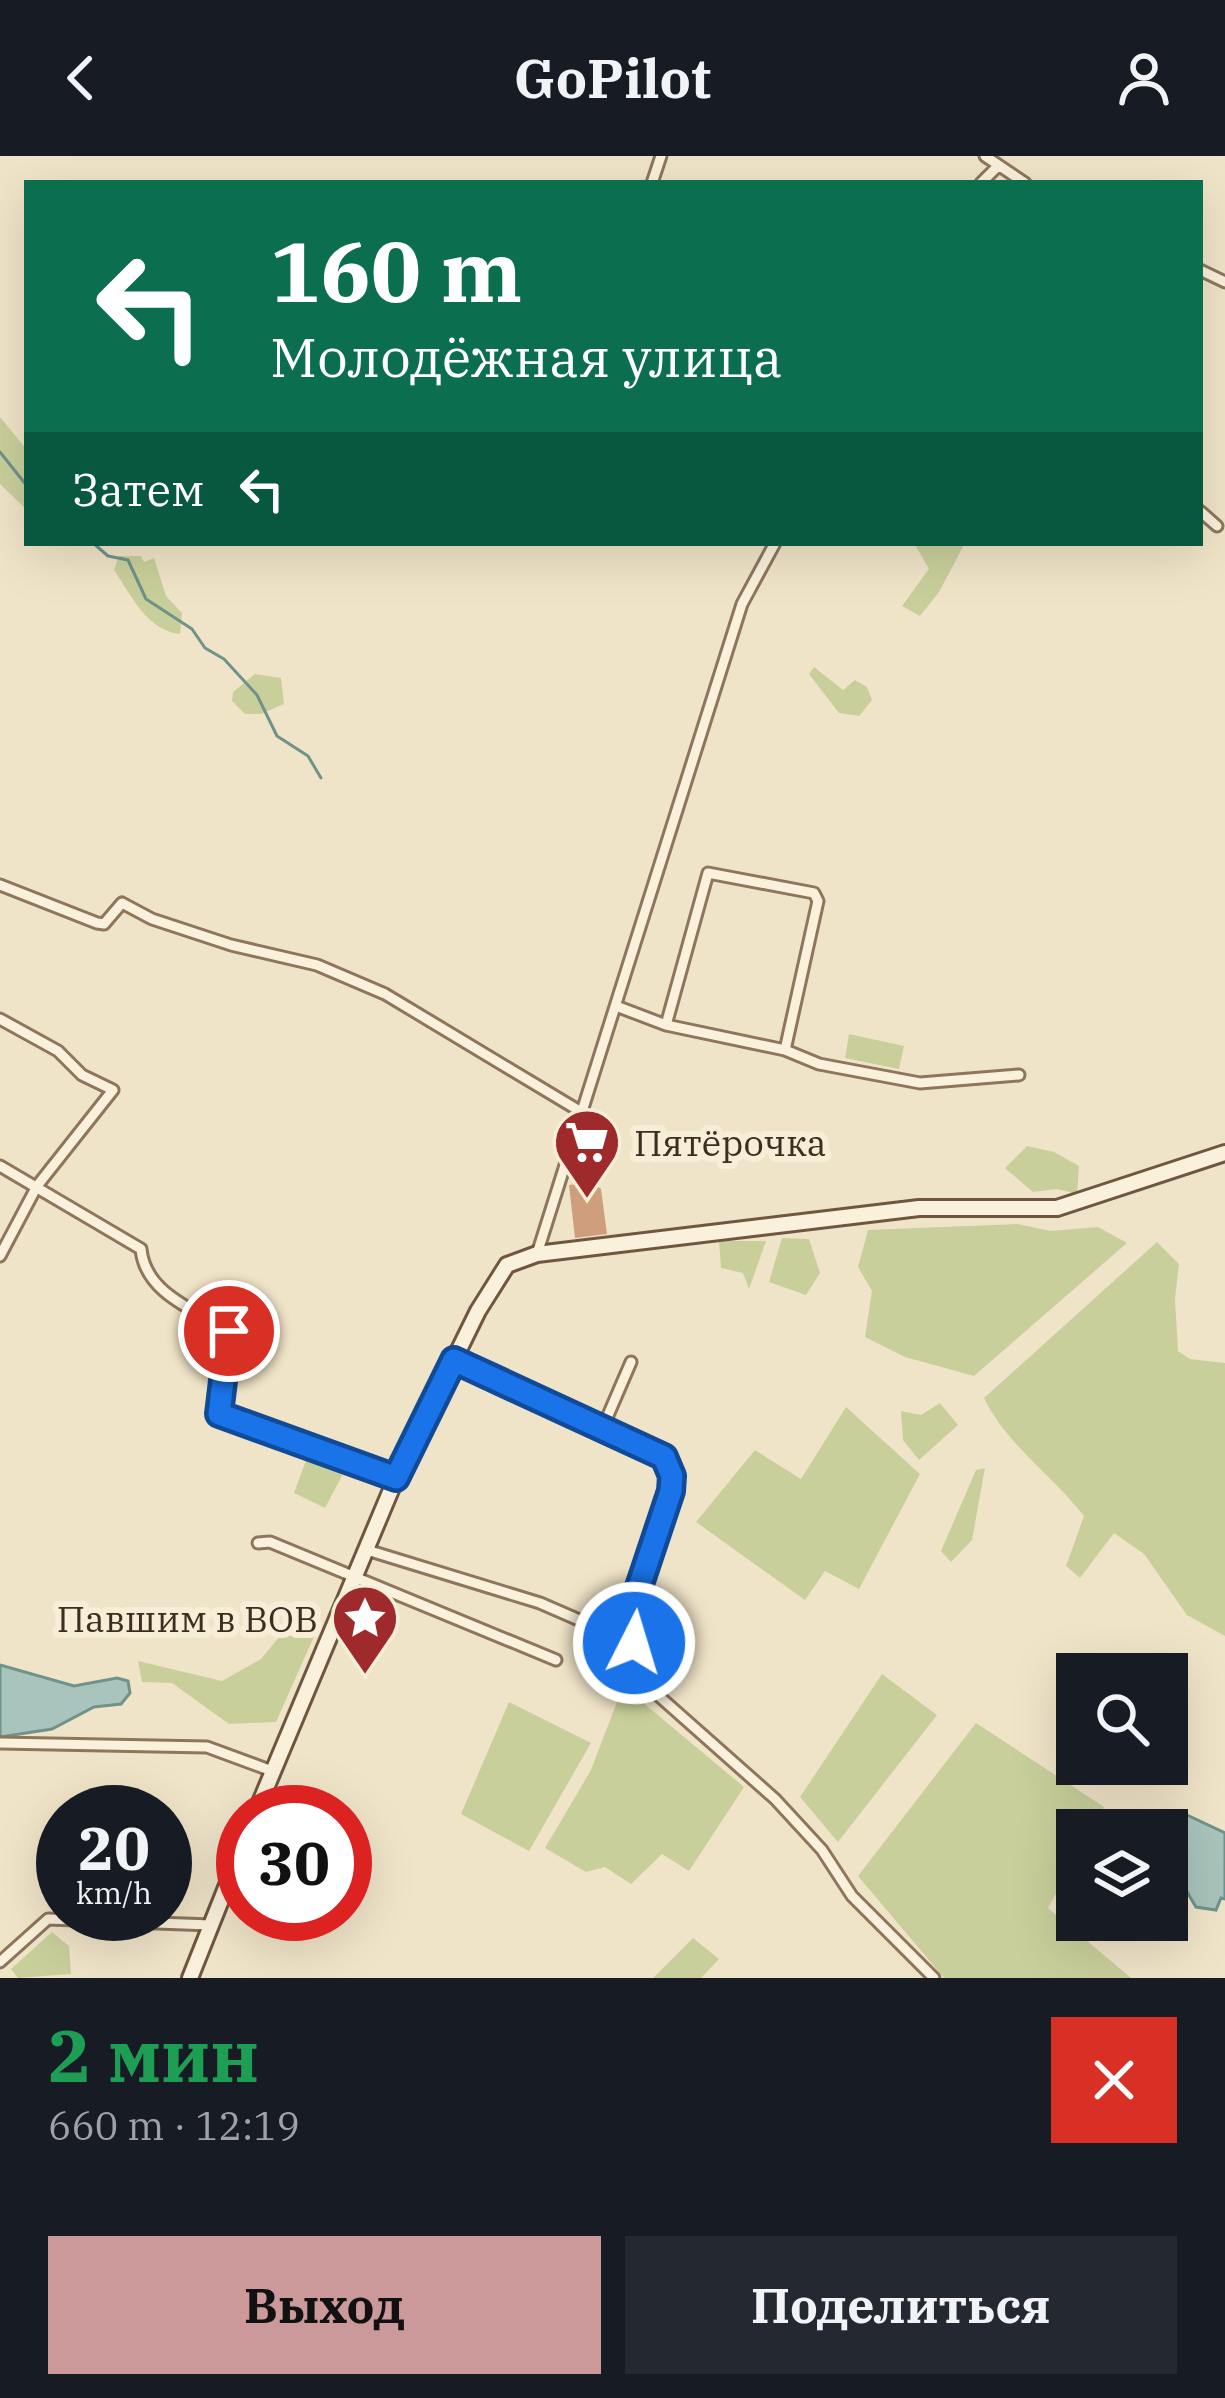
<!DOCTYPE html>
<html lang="ru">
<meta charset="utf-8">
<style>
:root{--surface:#171b24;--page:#242831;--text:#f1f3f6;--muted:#9ea1a6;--accent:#cc999b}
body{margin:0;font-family:"IBM Plex Serif",serif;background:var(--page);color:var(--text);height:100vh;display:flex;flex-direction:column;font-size:45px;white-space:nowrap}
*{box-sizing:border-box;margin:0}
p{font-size:39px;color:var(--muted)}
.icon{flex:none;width:66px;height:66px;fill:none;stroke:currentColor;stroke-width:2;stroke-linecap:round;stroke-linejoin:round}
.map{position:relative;height:1822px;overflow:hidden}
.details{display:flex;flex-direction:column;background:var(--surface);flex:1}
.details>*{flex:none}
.top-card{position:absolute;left:24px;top:24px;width:1179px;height:366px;border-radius:0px;box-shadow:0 12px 48px #0002;background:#0b6e4f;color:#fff;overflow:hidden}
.tools{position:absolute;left:1056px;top:1497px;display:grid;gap:24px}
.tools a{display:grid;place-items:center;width:132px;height:132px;border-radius:0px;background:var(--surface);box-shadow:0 12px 48px #0002;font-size:60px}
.speed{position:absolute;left:36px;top:1629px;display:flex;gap:24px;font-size:60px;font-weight:700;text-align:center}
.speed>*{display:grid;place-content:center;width:156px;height:156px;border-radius:50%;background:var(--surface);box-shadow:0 12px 48px #0002;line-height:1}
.speed small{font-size:30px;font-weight:400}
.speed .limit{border:18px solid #d22;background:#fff;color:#111}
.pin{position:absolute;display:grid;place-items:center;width:102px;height:102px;color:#fff;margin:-51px;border:6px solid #fff;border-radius:50%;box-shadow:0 3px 12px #0007}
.me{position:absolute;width:132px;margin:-66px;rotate:5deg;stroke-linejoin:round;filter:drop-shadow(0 0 9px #0008)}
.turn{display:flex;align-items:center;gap:42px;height:252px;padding:0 48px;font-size:54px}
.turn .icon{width:156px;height:156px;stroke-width:2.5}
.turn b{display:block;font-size:84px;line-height:102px}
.then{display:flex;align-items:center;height:114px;padding:0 48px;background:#0003;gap:24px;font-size:45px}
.round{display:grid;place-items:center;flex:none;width:126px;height:126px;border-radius:0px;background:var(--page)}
.head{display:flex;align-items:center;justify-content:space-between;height:204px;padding:0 48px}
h1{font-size:72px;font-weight:800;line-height:90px;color:#1e9e55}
.cta{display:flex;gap:24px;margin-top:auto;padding:24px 48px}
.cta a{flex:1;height:138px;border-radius:0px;background:var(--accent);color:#111;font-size:48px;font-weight:800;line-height:138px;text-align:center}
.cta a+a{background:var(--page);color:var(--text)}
header{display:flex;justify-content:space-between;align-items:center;height:156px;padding:0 48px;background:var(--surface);font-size:54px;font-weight:800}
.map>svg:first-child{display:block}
.green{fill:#c9cf9b}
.water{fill:#a9c4bc;stroke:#6f938a;stroke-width:3}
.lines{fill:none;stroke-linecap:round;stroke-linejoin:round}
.stream{stroke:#6f938a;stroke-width:3}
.building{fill:#cf9f7d}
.street-casing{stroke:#8d765c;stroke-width:15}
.secondary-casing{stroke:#6f573f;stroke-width:20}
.street{stroke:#faf1dc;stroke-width:9}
.secondary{stroke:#faf1dc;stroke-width:14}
.route-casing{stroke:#114b97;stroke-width:30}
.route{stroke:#1a73e8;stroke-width:21}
.labels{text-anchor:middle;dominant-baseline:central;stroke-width:12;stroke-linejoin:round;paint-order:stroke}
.poi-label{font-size:36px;fill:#3d2e20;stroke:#f7eed8;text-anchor:start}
</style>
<header><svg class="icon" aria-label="back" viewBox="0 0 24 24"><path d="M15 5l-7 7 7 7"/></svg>GoPilot<svg class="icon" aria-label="person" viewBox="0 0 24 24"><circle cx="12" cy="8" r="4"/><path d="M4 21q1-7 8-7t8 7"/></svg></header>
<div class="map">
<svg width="1225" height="1822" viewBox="0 0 1225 1822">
<rect width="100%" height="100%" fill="#f0e4c8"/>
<!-- green -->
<path class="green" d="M0,261l27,33v60l-27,-26z
M914,387h51l-26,49 -19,24 -18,-10 27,-37z
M119,400h22l3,6 10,-4 12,38 16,17 -2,21c-34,-4 -48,-38 -66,-64z
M814,511l29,23 12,-10 12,7 5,13 -13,16 -20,-3 -30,-39z
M255,518l26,4 3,26 -23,10h-16l-13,-13 1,-9z
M849,878l55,12 -5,23 -54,-11z
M1027,990l27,6 25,14 -2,28 -20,-5 -24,3 -28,-24z
M1018,1068l32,7 48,-4 29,16 -153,133 -69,-19 -40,-20 7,-46 -14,-24 10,-37z
M782,1082l27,1 11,34 -14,22 -37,-13z
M719,1085h47l-17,48 -6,-16 -22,-5z
M1157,1086l22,22 -4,35 3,52 12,8 35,4v273l-38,-21 -43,-61 -30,-21 -34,45 -14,-12 18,-50c-32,-41 -78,-72 -100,-118z
M940,1247l18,22 -39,35 -16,-20 -2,-29 20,4z
M846,1251l74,67 -61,115 -34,-18 -20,29 -109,-78 59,-72 46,29z
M308,1299l37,15 -20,38 -31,-15z
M985,1312l-13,72 -21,22 -10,-11 35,-81z
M298,1458l22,9 -44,99 -47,2 -57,-41 -30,-1 -4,-21 84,20 39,-22z
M882,1518l55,41 -99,127 -38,-45z
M623,1530l121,101 -55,84 -27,-17 -31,30 -26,-17 -19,5 -41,-24 46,-78z
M509,1546l82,41 -62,108 -68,-37z
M976,1567l128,84 -13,23h-14v26l-29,52 83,70h-187l-86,-102z
M52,1776l17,14 2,28 -53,4 -7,-9z
M693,1782l26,21 -18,19h-48z"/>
<!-- water -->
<path class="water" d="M0,1509l74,21 43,-8 11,3 2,12 -9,11 -27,3 -42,22 -52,8z
M1187,1659l38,18v66l-4,-1 -5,12 -20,-3 -29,-49v-28h-7l1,-7z"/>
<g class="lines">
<!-- stream -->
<path class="stream" d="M0,296l27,34
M93,387l15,13 20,4 18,39 46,30 13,19 19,11 33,36 20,41 31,20 13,22"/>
</g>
<!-- building -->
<path class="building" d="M592,1026l9,7 6,45 -32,4 -6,-53z"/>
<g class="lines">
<!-- street casing -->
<g class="street-casing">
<path id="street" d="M985,0l40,27
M652,27l9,-27
M981,27l17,-17
M1200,114l25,12
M1200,355l17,15
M0,729l97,38 7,1 18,-21 30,16 79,26 86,20 68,29 198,119
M616,850l50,19 119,25 34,14 101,19 99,-8
M0,863l58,32 24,24 31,15 -76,96 -37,70
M666,869l42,-152 106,20 4,8 -33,149
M0,1010l141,83c4,44 53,61 88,82l-10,83 177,64
M537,1098l205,-650 33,-61
M454,1204l210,98 8,18 -3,27 -37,105v23l11,51 132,117 47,51 30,46 82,82
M603,1271l28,-65
M258,1387l12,-1 286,118
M367,1394l173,53 46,20
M0,1587l207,4 65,24
M0,1806l48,-43 163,6"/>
</g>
<!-- secondary casing -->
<g class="secondary-casing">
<path id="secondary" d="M256,1656l140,-334 82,-167 29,-46 30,-11 382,-46h138l168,-55
M190,1822l53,-133"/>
</g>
<!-- street -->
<use href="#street" class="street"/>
<!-- secondary -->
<use href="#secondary" class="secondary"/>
</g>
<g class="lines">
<!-- route casing -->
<g class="route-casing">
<path id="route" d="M229,1175l-10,83 177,64 58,-118 210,97 8,19 -1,15 -39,117 2,35"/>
</g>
<!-- route -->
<use href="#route" class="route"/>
</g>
<!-- icons -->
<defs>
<g id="supermarket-pin" transform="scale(3.45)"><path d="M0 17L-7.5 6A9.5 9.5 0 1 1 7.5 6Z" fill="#9e2a2b" stroke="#f7eed8"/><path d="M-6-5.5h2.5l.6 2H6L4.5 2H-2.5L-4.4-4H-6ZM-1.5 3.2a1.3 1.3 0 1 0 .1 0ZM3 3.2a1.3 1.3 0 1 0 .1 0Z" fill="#fff"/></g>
<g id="sight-pin" transform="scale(3.45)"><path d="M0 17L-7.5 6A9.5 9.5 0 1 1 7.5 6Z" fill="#9e2a2b" stroke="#f7eed8"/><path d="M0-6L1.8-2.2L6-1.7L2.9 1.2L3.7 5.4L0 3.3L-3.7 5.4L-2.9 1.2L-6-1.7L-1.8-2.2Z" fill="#fff"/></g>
</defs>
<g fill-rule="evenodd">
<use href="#supermarket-pin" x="587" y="986"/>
<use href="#sight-pin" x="365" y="1462"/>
</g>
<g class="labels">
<!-- poi labels -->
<g class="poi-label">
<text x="634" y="986">Пятёрочка</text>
<text x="318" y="1462" text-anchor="end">Павшим в ВОВ</text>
</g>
</g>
</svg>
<div class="tools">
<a><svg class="icon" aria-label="search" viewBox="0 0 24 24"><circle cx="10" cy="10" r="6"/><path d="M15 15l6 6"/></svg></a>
<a><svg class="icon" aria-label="layers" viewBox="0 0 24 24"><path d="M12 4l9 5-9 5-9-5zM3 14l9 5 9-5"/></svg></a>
</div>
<div class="speed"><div>20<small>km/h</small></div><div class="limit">30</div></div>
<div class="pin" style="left:229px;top:1175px;background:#d93025"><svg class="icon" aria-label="arrive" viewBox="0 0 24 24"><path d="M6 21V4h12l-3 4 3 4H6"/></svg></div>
<svg class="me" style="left:634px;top:1487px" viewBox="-20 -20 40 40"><circle r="17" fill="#1a73e8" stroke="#fff" stroke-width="3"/><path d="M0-11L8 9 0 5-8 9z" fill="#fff"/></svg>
<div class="top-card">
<div class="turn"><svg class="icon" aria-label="left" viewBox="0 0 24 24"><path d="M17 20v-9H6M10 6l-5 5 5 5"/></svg><div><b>160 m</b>Молодёжная улица</div></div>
<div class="then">Затем<svg class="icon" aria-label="left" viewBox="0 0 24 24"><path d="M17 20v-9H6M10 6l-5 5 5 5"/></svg></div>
</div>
</div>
<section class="details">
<div class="head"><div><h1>2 мин</h1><p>660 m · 12:19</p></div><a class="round" style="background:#d93025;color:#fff"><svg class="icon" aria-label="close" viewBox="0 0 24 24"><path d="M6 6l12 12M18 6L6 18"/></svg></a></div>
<div class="cta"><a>Выход</a><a>Поделиться</a></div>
</section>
